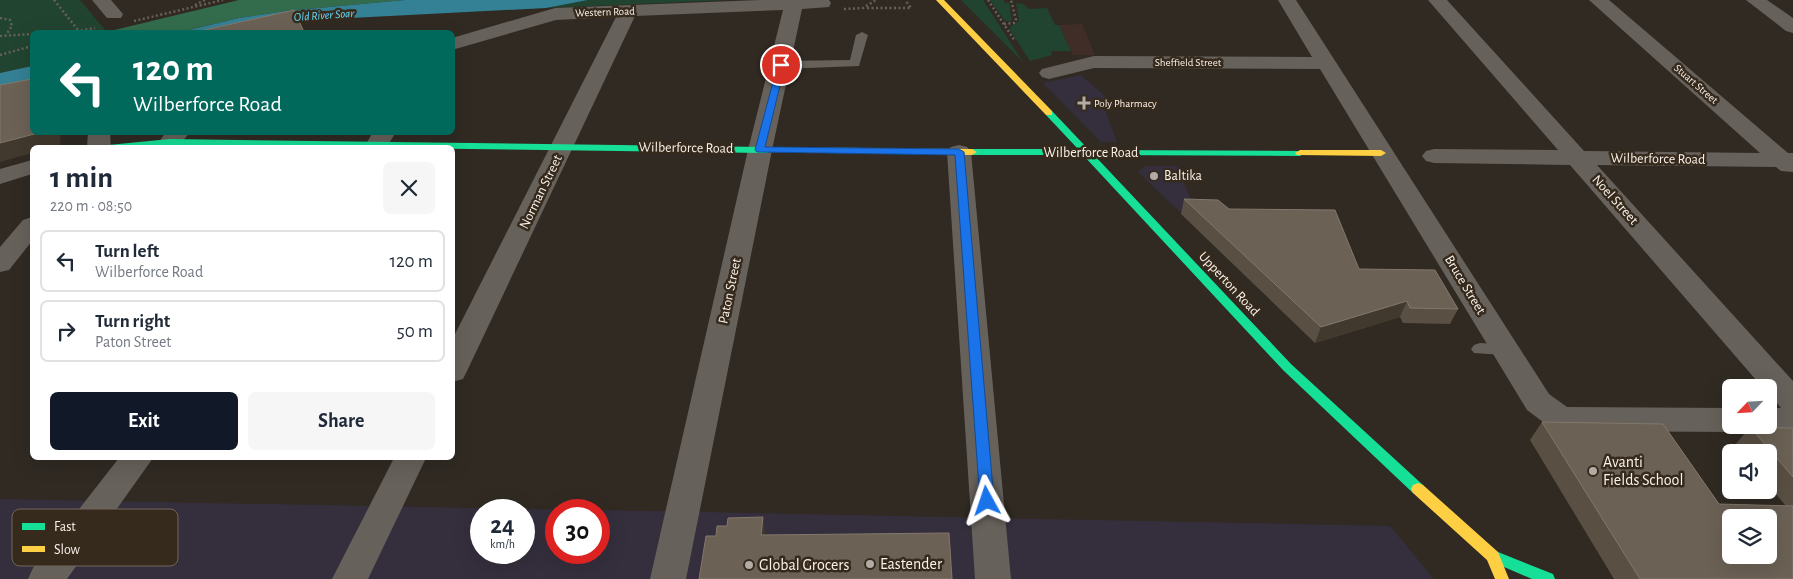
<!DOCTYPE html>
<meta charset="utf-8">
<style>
:root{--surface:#fff;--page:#f6f6f7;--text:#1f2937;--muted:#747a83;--line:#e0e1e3;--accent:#111827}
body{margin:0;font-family:"Alegreya Sans",sans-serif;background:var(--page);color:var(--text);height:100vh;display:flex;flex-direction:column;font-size:19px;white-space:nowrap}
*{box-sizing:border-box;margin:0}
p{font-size:16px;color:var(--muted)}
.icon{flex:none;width:28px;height:28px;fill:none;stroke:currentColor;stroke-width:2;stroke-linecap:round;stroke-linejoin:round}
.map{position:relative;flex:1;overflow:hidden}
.drawer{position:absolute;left:30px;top:145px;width:425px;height:315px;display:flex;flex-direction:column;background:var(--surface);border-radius:8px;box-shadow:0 5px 20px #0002}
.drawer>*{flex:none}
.top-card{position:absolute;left:30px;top:30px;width:425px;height:105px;border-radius:8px;box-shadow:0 5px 20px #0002;background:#00695c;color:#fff;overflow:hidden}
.needle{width:32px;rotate:245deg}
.tools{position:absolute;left:1722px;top:379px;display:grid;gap:10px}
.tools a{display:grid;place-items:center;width:55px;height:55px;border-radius:8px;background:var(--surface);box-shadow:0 5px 20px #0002;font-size:25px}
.speed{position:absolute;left:470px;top:499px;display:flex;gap:10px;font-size:25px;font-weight:700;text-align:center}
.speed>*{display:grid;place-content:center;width:65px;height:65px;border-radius:50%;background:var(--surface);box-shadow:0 5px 20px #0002;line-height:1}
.speed small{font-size:12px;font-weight:400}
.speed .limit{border:8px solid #d22;background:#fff;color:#111}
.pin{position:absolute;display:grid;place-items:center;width:42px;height:42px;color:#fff;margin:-21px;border:2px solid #fff;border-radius:50%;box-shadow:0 1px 5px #0007}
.me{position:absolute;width:55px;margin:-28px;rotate:355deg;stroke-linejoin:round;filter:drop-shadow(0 0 4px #0008)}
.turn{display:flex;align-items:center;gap:18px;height:105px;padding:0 20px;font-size:22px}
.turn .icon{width:65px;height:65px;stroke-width:2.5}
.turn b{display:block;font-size:35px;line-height:42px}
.round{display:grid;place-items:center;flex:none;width:52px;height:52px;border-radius:8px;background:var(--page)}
.overview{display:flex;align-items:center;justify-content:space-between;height:85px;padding:0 20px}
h1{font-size:30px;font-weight:600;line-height:38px}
.button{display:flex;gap:10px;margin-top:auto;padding:10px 20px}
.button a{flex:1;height:58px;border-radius:8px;background:var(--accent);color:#fff;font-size:20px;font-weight:600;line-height:58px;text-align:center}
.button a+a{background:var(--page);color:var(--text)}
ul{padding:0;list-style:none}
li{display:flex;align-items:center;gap:15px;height:62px;margin:0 10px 8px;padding:0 10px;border:2px solid var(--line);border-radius:8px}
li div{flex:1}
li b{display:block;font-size:19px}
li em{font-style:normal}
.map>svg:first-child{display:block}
.commercial{fill:#352f3d;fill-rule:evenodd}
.industrial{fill:#402d28}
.green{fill:#214430}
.forest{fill:#336c4d}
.water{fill:#348095}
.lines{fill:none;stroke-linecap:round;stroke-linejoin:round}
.path{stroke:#66605a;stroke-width:2.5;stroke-dasharray:2 2.5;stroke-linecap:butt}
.lane{fill:#67615b;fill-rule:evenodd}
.street{fill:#67615b;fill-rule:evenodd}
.fast{fill:#16e098;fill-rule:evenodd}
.slow{fill:#ffcf43;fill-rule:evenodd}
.wall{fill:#5a4f43}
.shaded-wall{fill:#42392e}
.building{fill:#6b6155;stroke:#82786c;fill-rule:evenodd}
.route{fill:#1a73e8;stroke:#114b97}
.poi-dot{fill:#b3aca4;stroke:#362a1d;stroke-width:2}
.labels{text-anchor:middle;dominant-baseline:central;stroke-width:5;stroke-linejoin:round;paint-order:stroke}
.far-street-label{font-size:11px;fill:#faf2ea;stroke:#362a1d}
.far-poi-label{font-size:11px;fill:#faf2ea;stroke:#362a1d;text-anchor:start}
.far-water-label{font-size:12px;font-style:italic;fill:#63dbfe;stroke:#362a1d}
.street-label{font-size:14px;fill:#faf2ea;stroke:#362a1d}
.poi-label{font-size:14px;fill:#faf2ea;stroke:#362a1d;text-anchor:start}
.near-poi-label{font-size:16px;fill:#faf2ea;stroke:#362a1d;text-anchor:start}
.key{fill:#362a1d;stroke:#71665a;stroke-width:1}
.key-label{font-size:14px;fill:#faf2ea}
</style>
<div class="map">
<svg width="1793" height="579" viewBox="0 0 1793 579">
<rect width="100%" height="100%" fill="#302a23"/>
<!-- commercial -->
<path class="commercial" d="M1081,75l33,29 -10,3 13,35h-16l-58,-59z
M1145,166h32l19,47h-15l-43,-41z
M0,499l574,11h-18v42h43v-42l791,16 44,53h-1434zM481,510h43v42h-43z"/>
<!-- industrial -->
<path class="industrial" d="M1082,24l13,31h-22l-14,-30z"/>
<!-- green -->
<path class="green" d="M0,0h80l27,32h-75v34l-32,7z
M588,0h142l-184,8z
M961,0h22l40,62z
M990,0h13l2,3h4l3,18h-7z
M1016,3l7,1 6,5 18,-1 8,17h4l12,26h-20l1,4 -22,6 -20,-31v-3l9,-6z"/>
<!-- forest -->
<path class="forest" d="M239,0h166l-119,11 -47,7 -58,14h-75z"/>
<!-- water -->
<path class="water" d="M405,0h183l-42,8 -253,13 -48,11h-64l58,-14 47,-7z
M32,66v16l-32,7v-16z"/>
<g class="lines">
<!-- path -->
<path class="path" d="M54,0l24,30
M988,0l27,41
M195,5l10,-5
M867,8h44l-6,-8
M844,9l19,-1 13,-8
M0,18l10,2 2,6 -6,9
M134,21l89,-21
M1004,24l10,-1 2,-3 -5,-20
M72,32l23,-4
M0,36l32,-2
M0,55l32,-9"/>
<!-- lane -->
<path class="lane" d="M862,32l6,3 -9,31 -78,3 -6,-4 6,-4 69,-1 6,-25z
M1480,343l30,2 3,4 -3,4 -6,2 -30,-2 -3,-4 3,-4z"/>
<!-- street -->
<path class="street" d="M92,0h19l12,14 -2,4h-14z
M760,0h69l2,3 -2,4 -27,2 -30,141 -86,429h-36l98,-429 35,-140 -148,6 -168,355 -4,8 -11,3v-42l164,-323 -60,3 -104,30v-12l103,-30z
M1278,0h18l253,394 18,13 164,1v17h13l-2,3 -11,4 -164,-1 -20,-6 -20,-15 -207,-341 -226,-1 -45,11 -7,-2 -3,-4 3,-4 52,-13 218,1z
M1428,0h19l137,151 176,2 -171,-153h20l179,153h5v19l-12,-1 -5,-4 -179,-2 196,216v51h-24l-11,-4 -2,-3h13v-17h12l-12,-14v-6h-6l-193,-223 -136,-2 -8,-2 -4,-5 4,-5 8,-2 124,1z
M1746,0h21l26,18v15l-7,-2z
M88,132h22l1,16h-24z
M166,132h24l-12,15 -13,1 -6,-6z
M373,132h23l-10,16h-18l-2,-4z
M959,145l8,2 4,5 40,427h-36l-28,-427 4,-5z
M32,160v14l-32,10v-15z
M32,217v24l-23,29 -9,2v-25l23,-27z
M119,458h34l-86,121h-39l5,-11z
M394,458h32l-58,121h-36z"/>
<!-- fast -->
<path class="fast" d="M1049,110l3,1 37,39 214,1 2,2 -5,3 -206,-1 197,209 132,121 2,4 -2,4 -5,2 -5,-2 -130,-123 -200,-215h-111l-5,-3 5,-3h106l-32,-34v-4z
M170,139l597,8 5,3 -5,3 -597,-8 -28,3h-38l4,-3z
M1493,550l60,24 2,5h-23l-44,-19 -2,-4 2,-4z"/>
<!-- slow -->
<path class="slow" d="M936,0h8l108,111v4h-6z
M767,147l205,2 5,3 -5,3 -208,-3 -2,-2z
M1300,150h81l5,3 -5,3 -84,-1 -2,-2z
M1418,483l5,2 75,67 11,27h-14l-8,-19 -74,-67 -2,-4 2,-4z"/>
</g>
<!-- wall -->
<path class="wall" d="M1184,199l175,70 99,40 -8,15 -47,-1 -3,-6 -85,26 -134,-129z
M1542,422l177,82 67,2 -17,-20v-34h-27l-7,-7 15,-18 43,1v151h-179l-84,-139z"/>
<!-- shaded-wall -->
<path class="shaded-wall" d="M42,132h19l-1,14 -5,2h-23v5l-32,9v-19z
M1407,301l-7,16 -85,26 6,-16z
M763,517l2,16 -1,17 -3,-15z"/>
<!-- building -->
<path class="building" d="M294,10l10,22h-108z
M32,79v53h10l-42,11v-58z
M1184,199l34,1 11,9 106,1 24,59 76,1 23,39 -48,-1 -3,-7 -86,26z
M1542,422l121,2 56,80 74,2v73h-153zM1731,518h38v37h-38z
M1750,427l43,1v49z
M763,517l-2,18 188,-2 3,46h-253l7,-43h10l1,-10h10l1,-8z"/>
<!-- route -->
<path class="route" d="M778,63l7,2 -20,82 194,2 5,3 30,349 -2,4h-10l-2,-4 -25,-346 -198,-3 -2,-2z"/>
<!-- markers -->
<g class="poi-dot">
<path d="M1081.5 95.5h5v5h5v5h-5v5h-5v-5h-5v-5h5z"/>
<circle cx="1154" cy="176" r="5"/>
<circle cx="1593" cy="471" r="5"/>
<circle cx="870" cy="564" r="5"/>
<circle cx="749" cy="565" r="5"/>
</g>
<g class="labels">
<!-- far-street labels -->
<g class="far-street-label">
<text transform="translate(605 12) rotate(-2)">Western Road</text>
<text x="1188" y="62">Sheffield Street</text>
<text transform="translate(1696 84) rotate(41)">Stuart Street</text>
</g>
<!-- far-poi labels -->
<g class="far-poi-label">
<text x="1094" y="103">Poly Pharmacy</text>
</g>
<!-- far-water labels -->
<g class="far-water-label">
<text transform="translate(324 15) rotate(-4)">Old River Soar</text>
</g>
<!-- street labels -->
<g class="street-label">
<text transform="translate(686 148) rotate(1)">Wilberforce Road</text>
<text x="1091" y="153">Wilberforce Road</text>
<text transform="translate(1658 159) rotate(1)">Wilberforce Road</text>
<text transform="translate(541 192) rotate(-64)">Norman Street</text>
<text transform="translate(1615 200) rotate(48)">Noel Street</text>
<text transform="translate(1229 284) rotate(47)">Upperton Road</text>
<text transform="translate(1465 285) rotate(59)">Bruce Street</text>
<text transform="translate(730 291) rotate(-78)">Paton Street</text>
</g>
<!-- poi labels -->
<g class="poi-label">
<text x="1164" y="176">Baltika</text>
</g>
<!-- near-poi labels -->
<g class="near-poi-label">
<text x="1603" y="462">Avanti<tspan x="1603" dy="18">Fields School</tspan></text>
<text x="880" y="564">Eastender</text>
<text x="759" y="565">Global Grocers</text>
</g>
</g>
<!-- legend -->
<rect x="12" y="509" width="166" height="57" rx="8" class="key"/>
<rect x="22" y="523" width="23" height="7" fill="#16e098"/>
<rect x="22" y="546" width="23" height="6" fill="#ffcf43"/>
<g class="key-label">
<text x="54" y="531">Fast</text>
<text x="54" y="554">Slow</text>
</g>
</svg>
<div class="tools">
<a><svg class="needle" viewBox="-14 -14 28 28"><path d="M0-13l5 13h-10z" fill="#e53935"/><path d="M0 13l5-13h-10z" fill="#747a83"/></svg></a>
<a><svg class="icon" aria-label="sound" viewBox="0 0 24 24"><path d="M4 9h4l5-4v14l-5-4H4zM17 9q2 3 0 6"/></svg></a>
<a><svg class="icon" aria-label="layers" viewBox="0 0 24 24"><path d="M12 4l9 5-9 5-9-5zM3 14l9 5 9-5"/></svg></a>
</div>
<div class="speed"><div>24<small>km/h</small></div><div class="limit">30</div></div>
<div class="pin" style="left:781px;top:65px;background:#d93025"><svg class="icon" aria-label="arrive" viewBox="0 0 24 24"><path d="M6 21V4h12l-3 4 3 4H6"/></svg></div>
<svg class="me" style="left:987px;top:501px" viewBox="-20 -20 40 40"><path d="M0-17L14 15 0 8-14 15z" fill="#1a73e8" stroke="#fff" stroke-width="4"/></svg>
<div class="top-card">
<div class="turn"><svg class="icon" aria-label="left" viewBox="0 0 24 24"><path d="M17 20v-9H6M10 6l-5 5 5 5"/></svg><div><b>120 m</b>Wilberforce Road</div></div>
</div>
<section class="drawer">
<div class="overview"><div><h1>1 min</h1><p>220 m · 08:50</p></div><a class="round"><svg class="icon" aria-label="close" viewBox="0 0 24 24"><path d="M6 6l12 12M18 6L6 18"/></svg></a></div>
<ul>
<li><svg class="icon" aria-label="left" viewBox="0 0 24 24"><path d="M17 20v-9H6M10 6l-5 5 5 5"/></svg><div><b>Turn left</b><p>Wilberforce Road</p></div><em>120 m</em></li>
<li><svg class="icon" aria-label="right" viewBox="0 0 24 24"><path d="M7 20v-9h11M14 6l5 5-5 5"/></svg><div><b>Turn right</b><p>Paton Street</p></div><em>50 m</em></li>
</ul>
<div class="button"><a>Exit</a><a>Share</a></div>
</section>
</div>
